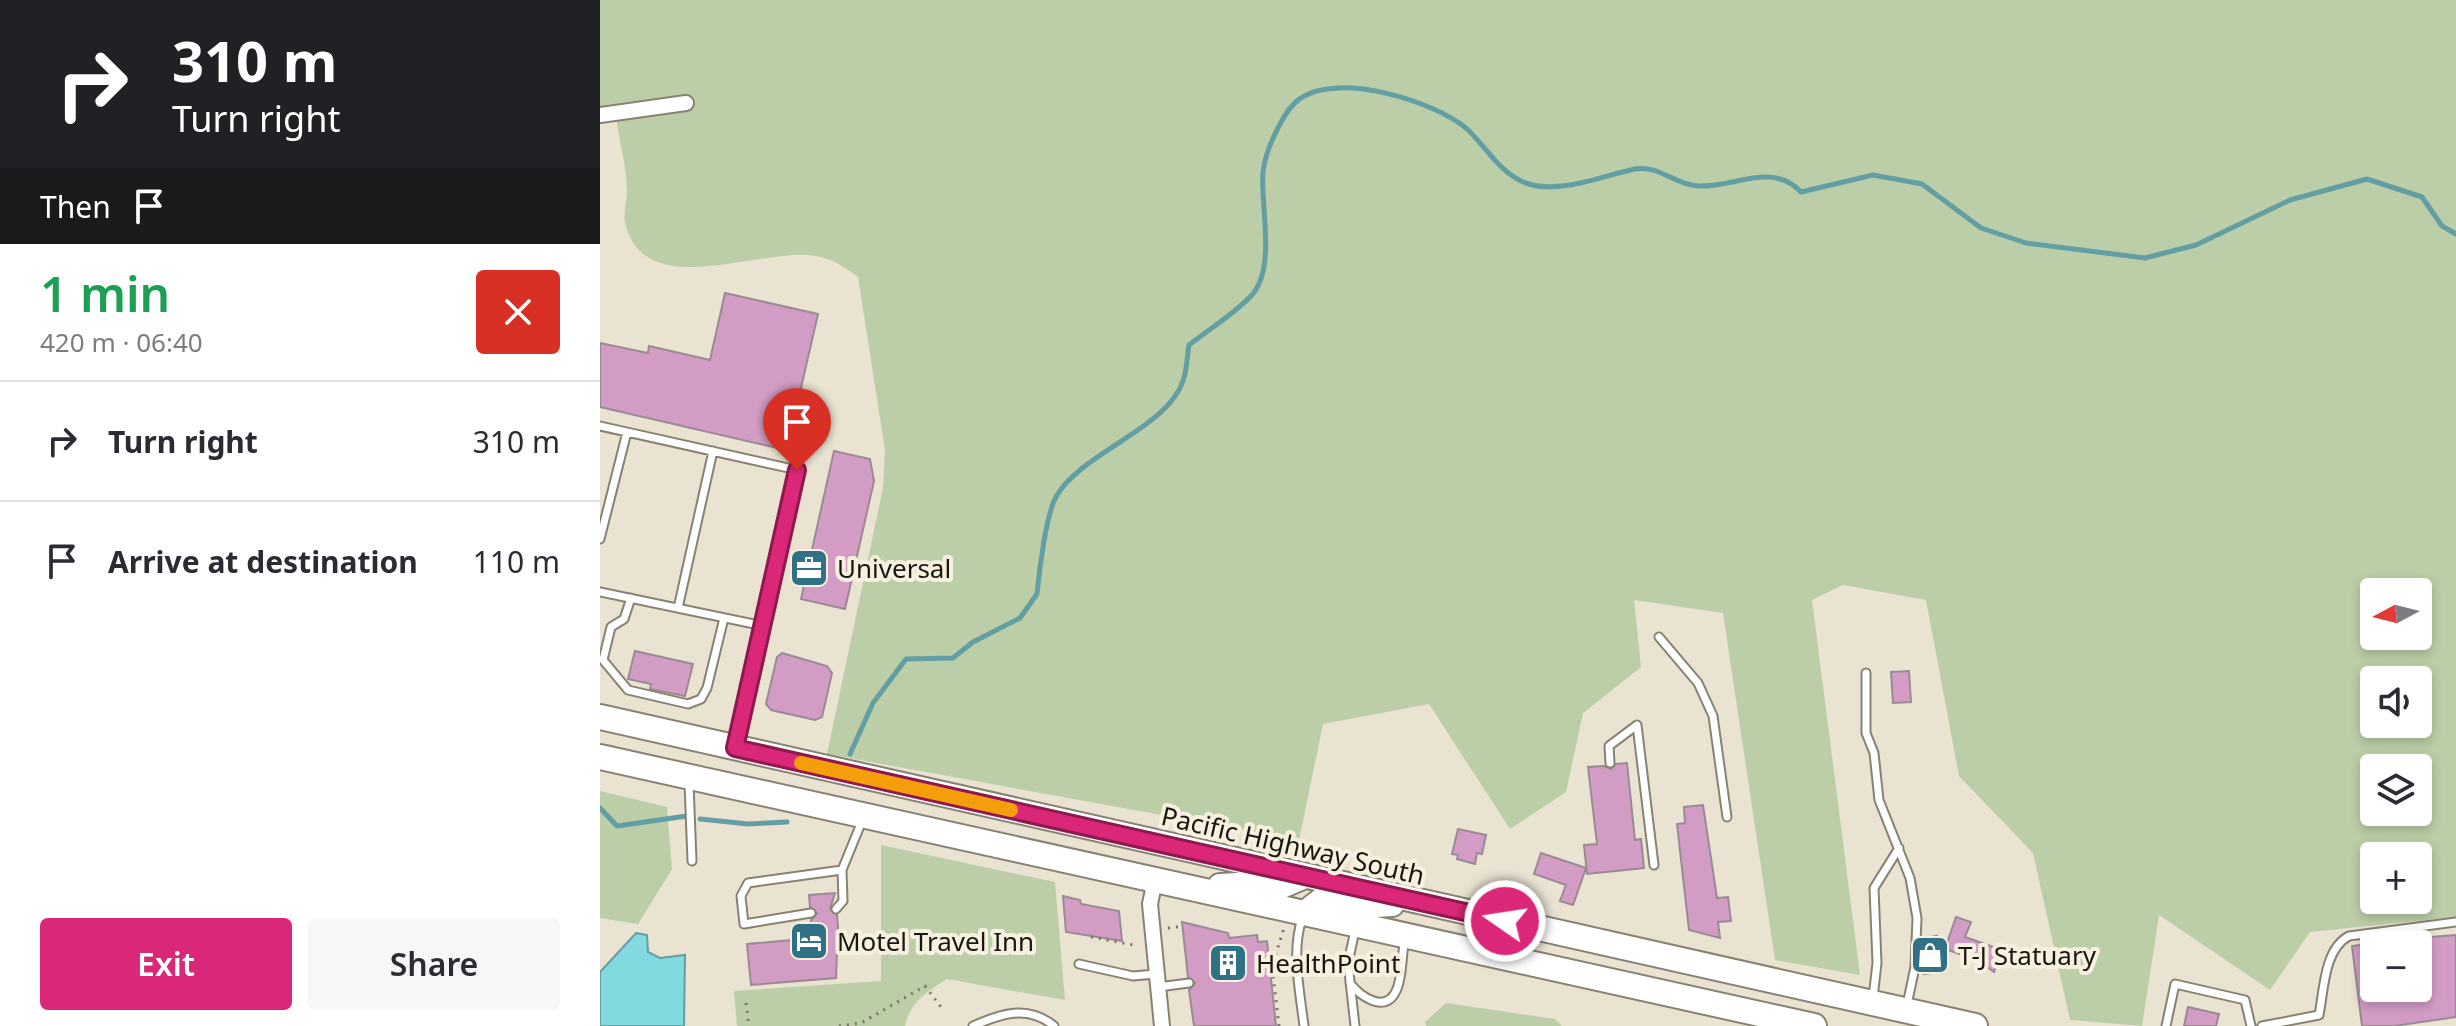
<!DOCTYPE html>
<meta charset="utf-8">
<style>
:root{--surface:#fff;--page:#f7f7f7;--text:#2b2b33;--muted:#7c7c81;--line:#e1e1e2;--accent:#db2777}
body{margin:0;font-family:"Noto Sans",sans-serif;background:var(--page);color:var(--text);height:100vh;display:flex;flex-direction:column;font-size:30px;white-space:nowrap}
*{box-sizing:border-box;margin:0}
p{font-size:26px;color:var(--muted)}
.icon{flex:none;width:44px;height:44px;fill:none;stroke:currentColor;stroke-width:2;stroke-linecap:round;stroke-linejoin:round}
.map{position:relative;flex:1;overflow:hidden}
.panel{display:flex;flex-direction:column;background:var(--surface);width:600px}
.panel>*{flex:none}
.banner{background:#202124;color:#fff;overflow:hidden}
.needle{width:52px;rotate:263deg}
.fabs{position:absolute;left:1760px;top:578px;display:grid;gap:16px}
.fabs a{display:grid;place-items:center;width:72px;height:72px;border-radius:8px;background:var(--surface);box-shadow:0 4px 12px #0003;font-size:40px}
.pin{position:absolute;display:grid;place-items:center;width:68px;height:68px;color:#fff;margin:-82px -34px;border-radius:50% 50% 50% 0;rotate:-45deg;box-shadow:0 0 8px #0007}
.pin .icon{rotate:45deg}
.me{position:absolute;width:88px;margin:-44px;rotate:283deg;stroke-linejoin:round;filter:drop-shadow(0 0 6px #0008)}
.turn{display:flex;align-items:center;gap:28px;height:168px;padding:0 40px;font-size:36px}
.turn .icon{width:104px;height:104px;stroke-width:2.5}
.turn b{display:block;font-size:56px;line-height:68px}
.then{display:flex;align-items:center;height:76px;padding:0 40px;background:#0003;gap:16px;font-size:30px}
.round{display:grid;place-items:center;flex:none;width:84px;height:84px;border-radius:8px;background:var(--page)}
.head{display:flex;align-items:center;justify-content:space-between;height:136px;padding:0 40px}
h1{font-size:48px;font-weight:600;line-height:60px;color:#1e9e55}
.cta{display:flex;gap:16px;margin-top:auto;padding:16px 40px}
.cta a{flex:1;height:92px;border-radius:8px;background:var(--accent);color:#fff;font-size:32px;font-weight:600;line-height:92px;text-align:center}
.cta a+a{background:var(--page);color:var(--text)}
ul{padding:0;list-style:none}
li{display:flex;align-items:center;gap:24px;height:120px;padding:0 40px;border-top:2px solid var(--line)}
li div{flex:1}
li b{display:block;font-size:30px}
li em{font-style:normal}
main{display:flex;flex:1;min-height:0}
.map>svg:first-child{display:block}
.green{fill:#bbcea7;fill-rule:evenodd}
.water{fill:#83d9e0;stroke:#639fa2;stroke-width:2}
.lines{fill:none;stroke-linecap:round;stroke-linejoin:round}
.stream{stroke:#639fa2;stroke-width:5}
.building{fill:#d39cc4;stroke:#998a94;stroke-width:2}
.lane-casing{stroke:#888272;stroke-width:11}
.street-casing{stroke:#888272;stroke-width:18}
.primary-casing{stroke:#888272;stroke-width:28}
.path{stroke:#79756a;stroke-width:3;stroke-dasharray:2 6;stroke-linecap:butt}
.lane{stroke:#fff;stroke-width:7}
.street{stroke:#fff;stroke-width:14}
.primary{stroke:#fff;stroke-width:24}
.route-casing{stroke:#8e194d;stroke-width:20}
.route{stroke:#db2777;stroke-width:14}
.slow{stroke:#f59e0b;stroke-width:14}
.labels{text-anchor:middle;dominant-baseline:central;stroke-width:8;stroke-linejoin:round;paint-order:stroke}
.poi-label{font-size:26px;fill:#191711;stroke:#f7f0df;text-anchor:start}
.street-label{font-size:26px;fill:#191711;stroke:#f7f0df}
</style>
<main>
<section class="panel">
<div class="banner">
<div class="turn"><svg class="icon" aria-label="right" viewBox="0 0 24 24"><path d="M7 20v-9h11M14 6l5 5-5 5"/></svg><div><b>310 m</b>Turn right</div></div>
<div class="then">Then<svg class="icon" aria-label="arrive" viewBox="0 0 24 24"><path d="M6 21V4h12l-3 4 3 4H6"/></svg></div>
</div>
<div class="head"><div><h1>1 min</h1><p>420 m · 06:40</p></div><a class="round" style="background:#d93025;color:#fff"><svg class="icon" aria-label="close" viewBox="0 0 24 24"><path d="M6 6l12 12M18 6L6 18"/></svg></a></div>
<ul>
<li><svg class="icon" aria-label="right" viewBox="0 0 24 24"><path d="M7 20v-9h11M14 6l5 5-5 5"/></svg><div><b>Turn right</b></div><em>310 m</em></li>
<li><svg class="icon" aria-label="arrive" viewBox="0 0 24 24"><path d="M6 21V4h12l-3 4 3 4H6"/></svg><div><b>Arrive at destination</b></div><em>110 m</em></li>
</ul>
<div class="cta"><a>Exit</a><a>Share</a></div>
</section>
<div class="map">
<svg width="1856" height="1026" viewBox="0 0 1856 1026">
<rect width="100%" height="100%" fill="#eae3d2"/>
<!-- green -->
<path class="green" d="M0,0h1856v917l-146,15 -40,58 -111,-75 -17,111 -72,-6 -37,-167 -74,-77 -33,-176 -83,-15 -31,15 48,375 -85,-15 -52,-347 -89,-13 7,67 -58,46 -17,79 -56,37 -81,-125 -106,20 -24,116 -472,-86 56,-266 2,-38 -27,-173c-16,-12 -29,-20 -49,-22 -54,-5 -167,47 -184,-33 -2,-10 2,-21 2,-30 0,-26 -9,-53 -11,-79l-16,2zM1774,592h44v44h-44zM1774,680h44v44h-44zM1774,768h44v44h-44zM1774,856h44v44h-44z
M0,791l67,16 5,62 -34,55 -38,-6z
M281,845l174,37 10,118 -118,-21c-19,12 -37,23 -42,47h-168l-3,-35 147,-10z
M846,1003l109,16 7,7h-136l-1,-4z"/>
<!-- water -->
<path class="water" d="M36,933l11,2 1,17 12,6 25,-3 -1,71h-84v-54z"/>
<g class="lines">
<!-- stream -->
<path class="stream" d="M250,754l23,-51 33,-44 47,-1 20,-16 47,-24 17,-24c2,-21 9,-80 19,-97 24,-44 111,-68 127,-116 4,-11 4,-25 6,-36 20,-16 44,-30 62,-49 26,-28 9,-90 12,-124 2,-17 8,-31 16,-46 5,-10 12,-22 22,-28 39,-26 132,3 165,30 20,18 35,48 63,56 32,10 76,-9 106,-15 25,-4 40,16 63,17 36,2 74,-25 103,6l72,-17 49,9 59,44 45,15 119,15 51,-13 94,-45 77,-21 55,18 20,29 14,8
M0,808l17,18 70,-10
M100,819l48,5 39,-2"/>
</g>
<!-- building -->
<path class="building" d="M125,293l93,21 -29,126 -12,8 -177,-41v-64l48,10 1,-7 61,14z
M234,451l36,8 4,22 -29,128 -44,-10z
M35,651l58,13 -8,32 -35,-7 1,-5 -23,-5z
M182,653l45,13 5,7 -10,44 -7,3 -44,-10 -5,-6 11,-47z
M1309,671l2,31 -18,1 -2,-31z
M1027,763l8,77 6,-1 3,29 -57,6 -3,-29 13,-1 -9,-77 16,-1 7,3 5,-5z
M1103,805l14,93 11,-1 3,24 -13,1 2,16 -31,-8 -12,-106 8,-1 -1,-16z
M858,829l28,6 -4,19 -5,-1 -2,11 -18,-5 1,-4 -6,-1z
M941,853l45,15 -13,37 -13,-4 6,-16 -32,-11z
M235,893l-5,16 7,6 1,12 -2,51 -85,7 -4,-41 66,-6 -2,-18 6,-7 -7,-6 -1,-12z
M463,896l17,4 1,4 38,7 3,30 -56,-9z
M1356,917l15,5 -6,15 31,11 -1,6 5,2 -6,16 -17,-12 -32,-11z
M582,922l46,11 1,5 28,-3 1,7 9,-1 9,85h-82l-5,-36 6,-7 -7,-6z
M1856,935v82l-62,9h-32l-10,-80 22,-3v45h44v-50z
M1337,936l3,36 -16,2 -1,-36z
M1588,1007l31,7 -3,12h-32z"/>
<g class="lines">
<!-- lane casing -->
<g class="lane-casing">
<path id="lane" d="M0,426l197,44 -61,274
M0,539l27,-107
M0,592l164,34
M31,598l-7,21 -13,8 -8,33 25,30 60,14 13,-5 6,-11 17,-70
M78,608l35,-157
M1059,637l39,46 15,33 14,101
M1266,673v60l8,20 5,47 31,78 7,40 -2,49 -8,38
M1010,763l-1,-17 28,-21 17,140
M89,783l3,78
M236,909l7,-8 -1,-31
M211,913l-67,11 -3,-28 7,-13 94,-13 20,-49
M702,919c-11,32 -2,73 2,107
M479,964l54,12 23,-2
M750,983c9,12 35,32 46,8 7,-13 5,-36 9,-51
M558,987l31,-4
M1273,998l4,-35 -3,-75 25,-40
M373,1026c27,-12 55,-22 81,0
M755,1026l-7,-63 7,-33
M1566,1026l9,-42 70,16 6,26
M1662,1026l57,-11c5,-25 5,-66 30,-79l107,-14"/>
</g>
<!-- street casing -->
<g class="street-casing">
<path id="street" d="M0,115l86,-12
M555,880l-5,24 12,122"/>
</g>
<!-- primary casing -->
<g class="primary-casing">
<path id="primary" d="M0,717l1375,309
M0,757l1214,269
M620,886l37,-2 20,4 28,-12
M705,913l18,-14 34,7 35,-2"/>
</g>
<!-- path -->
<path class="path" d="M568,928l15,-2
M491,937l47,9
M146,1003l3,23
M239,1026l22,-3 64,-37 16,21
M679,1026l-7,-60 12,-38"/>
<!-- lane -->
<use href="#lane" class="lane"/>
<!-- street -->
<use href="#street" class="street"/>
<!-- primary -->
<use href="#primary" class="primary"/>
</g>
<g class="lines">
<!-- route casing -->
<g class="route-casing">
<path id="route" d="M197,470l-62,278 770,173"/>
</g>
<!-- route -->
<use href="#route" class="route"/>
<!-- slow -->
<path class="slow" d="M201,763l210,47"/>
</g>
<!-- icons -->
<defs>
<g id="office-square" transform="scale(2)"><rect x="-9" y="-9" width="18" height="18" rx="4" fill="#307185" stroke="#f7f0df"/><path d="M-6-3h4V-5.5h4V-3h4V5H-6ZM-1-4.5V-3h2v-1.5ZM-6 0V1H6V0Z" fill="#fff"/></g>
<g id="hotel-square" transform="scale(2)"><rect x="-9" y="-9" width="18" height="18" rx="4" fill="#307185" stroke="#f7f0df"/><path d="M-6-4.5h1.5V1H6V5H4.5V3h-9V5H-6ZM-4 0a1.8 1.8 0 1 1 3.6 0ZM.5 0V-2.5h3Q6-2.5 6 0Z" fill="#fff"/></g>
<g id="shop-square" transform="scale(2)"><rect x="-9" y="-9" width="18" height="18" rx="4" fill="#307185" stroke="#f7f0df"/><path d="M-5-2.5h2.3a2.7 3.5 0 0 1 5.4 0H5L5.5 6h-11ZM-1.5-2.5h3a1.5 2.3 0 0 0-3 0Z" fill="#fff"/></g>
<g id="building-square" transform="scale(2)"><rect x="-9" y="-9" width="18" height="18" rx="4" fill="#307185" stroke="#f7f0df"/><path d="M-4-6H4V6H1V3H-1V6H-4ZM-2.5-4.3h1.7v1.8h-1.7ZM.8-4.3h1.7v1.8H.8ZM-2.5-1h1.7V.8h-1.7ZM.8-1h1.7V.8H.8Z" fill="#fff"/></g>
</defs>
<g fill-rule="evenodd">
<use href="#office-square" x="209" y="568"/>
<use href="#hotel-square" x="209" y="941"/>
<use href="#shop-square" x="1330" y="955"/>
<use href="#building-square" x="628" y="963"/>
</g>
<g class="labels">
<!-- poi labels -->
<g class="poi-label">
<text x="237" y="568">Universal</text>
<text x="237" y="941">Motel Travel Inn</text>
<text x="1358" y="955">T-J Statuary</text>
<text x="656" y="963">HealthPoint</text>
</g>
<!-- street labels -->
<g class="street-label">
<text transform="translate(693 845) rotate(13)">Pacific Highway South</text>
</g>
</g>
</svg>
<div class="fabs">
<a><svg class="needle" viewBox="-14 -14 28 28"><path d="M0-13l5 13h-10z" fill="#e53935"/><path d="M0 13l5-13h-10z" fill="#7c7c81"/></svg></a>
<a><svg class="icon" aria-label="sound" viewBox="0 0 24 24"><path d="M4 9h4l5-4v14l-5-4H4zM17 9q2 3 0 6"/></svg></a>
<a><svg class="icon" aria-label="layers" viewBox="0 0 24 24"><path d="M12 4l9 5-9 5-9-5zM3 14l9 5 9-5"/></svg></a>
<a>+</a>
<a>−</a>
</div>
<div class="pin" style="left:197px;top:470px;background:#d93025"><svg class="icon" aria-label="arrive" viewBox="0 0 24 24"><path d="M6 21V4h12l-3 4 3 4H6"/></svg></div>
<svg class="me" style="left:905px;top:921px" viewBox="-20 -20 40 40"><circle r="17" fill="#db2777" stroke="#fff" stroke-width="3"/><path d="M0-11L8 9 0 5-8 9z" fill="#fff"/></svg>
</div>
</main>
